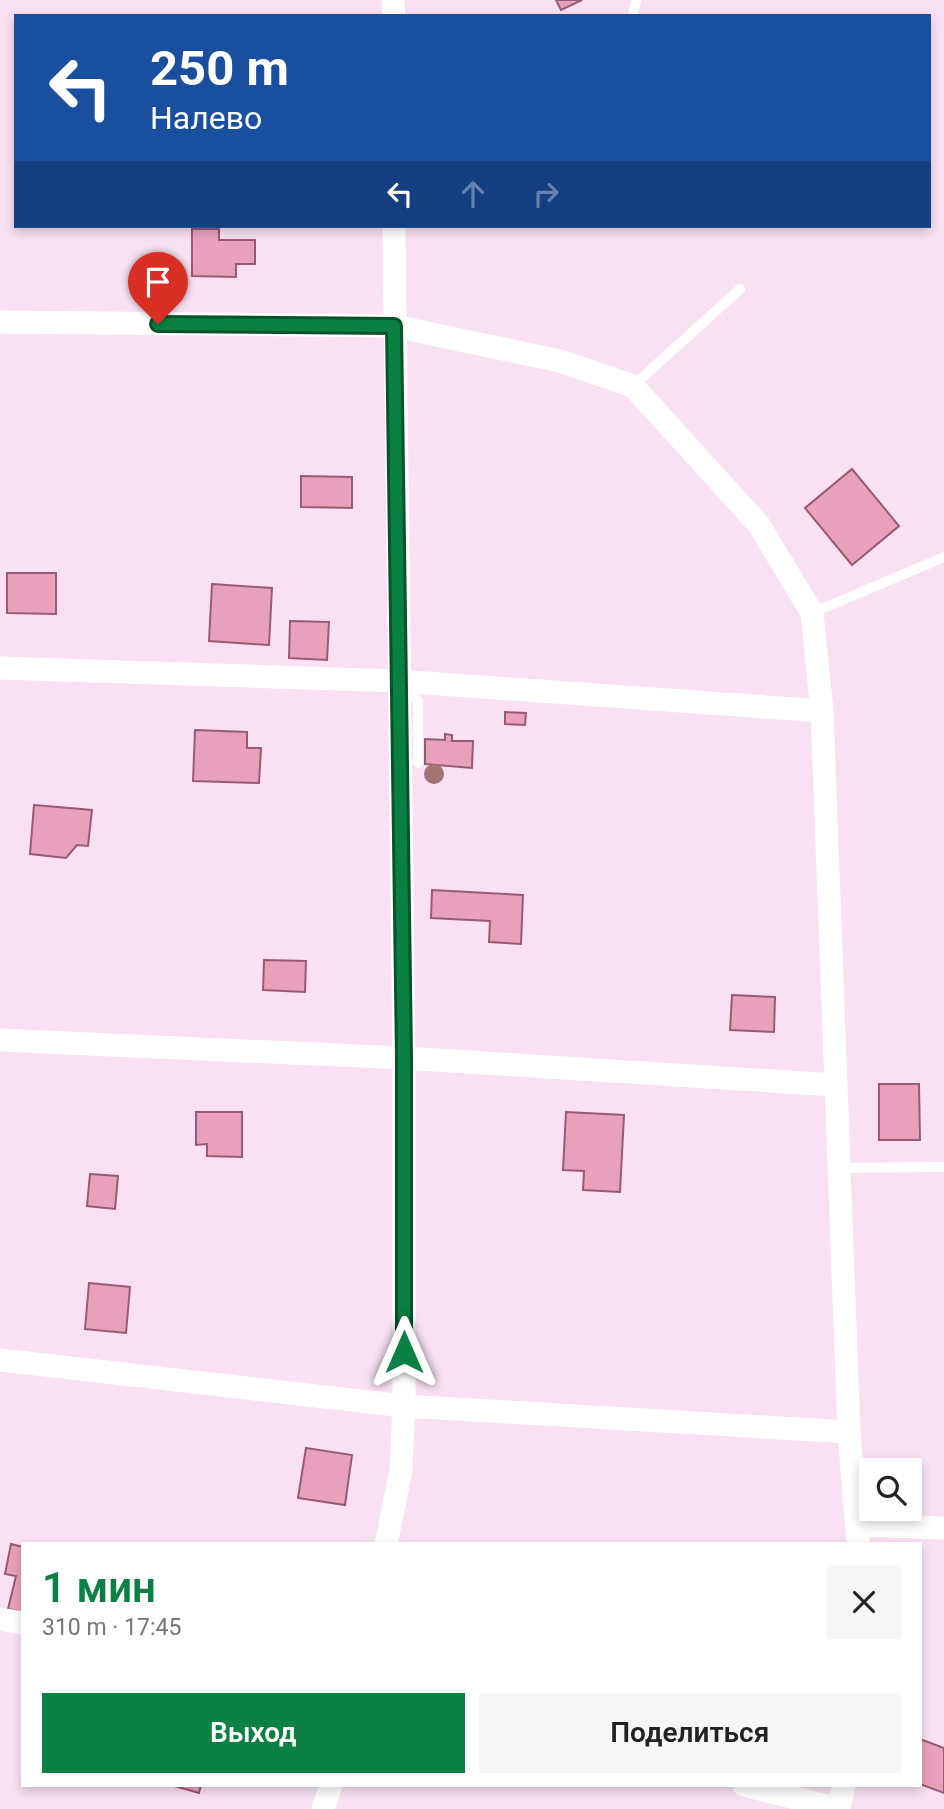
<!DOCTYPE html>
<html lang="ru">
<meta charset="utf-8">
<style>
:root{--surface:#fff;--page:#f6f6f6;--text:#222;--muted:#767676;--accent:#0b8043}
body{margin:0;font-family:Roboto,sans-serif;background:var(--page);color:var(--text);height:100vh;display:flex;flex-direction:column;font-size:26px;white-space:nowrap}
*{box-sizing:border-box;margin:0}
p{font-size:23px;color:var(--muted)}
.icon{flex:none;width:38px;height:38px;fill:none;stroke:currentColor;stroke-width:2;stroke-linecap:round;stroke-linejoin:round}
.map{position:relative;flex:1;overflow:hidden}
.panel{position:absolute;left:21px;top:1542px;width:901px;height:245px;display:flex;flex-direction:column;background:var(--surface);border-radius:0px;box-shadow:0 4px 10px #0003}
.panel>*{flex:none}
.top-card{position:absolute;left:14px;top:14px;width:917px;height:214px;border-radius:0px;box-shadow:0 4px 10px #0003;background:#1a4fa0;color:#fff;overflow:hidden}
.fabs{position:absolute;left:859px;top:1458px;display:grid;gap:14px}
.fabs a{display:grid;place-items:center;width:63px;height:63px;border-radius:0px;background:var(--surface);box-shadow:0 4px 10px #0003;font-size:35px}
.pin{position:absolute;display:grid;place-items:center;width:60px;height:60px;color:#fff;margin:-72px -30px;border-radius:50% 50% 50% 0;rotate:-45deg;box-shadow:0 0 7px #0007}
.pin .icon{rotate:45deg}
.me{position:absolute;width:77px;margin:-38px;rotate:0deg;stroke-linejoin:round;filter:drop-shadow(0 0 5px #0008)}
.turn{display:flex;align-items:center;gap:24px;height:147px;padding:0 21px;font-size:32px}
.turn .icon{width:91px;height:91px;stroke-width:2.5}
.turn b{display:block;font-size:49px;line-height:60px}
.lanes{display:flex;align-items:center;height:66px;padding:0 21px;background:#0003;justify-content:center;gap:35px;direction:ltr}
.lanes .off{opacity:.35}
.round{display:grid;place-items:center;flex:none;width:74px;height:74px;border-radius:0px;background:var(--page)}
.headline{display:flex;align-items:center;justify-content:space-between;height:119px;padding:0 21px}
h1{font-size:42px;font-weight:600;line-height:52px;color:var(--accent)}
.cta{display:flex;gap:14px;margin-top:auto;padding:14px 21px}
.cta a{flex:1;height:80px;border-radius:0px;background:var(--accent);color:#fff;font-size:28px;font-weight:600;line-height:80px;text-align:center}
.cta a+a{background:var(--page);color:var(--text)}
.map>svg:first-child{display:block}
.building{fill:#e8a1bc;stroke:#9a5a74;stroke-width:2}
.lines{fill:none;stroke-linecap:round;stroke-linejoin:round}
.service{stroke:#fff;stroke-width:10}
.minor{stroke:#fff;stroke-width:23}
.tree{fill:#a27474}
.route-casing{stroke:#07532c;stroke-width:18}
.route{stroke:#0b8043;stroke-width:12}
</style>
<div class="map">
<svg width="944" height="1809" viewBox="0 0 944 1809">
<rect width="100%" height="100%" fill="#f9e1f3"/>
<!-- building -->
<path class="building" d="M556,0h26l-21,10z
M192,229h27v11h36v24h-19v13l-44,-1z
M852,469l47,57 -47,39 -47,-57z
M301,476l51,1v31l-51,-1z
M7,573h49v41l-49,-1z
M212,584l60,4 -3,57 -60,-4z
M290,621l39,1 -2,38 -38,-2z
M505,712l21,1 -1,12 -20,-1z
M195,730l52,2v16h14l-2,35 -66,-2z
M445,734l7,1v6h21l-1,27 -47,-4v-25l20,1z
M34,805l58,5 -4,36 -11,-1 -11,13 -36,-4z
M432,890l91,5 -2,49 -32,-2 1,-21 -59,-3z
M264,960l42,1 -1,31 -42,-2z
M732,995l43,2 -1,35 -44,-2z
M879,1084h40l1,56h-41z
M196,1112h46v45l-35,-1v-12l-11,1z
M566,1112l58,3 -4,77 -37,-2 1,-19 -21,-1z
M90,1174l28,2 -3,33 -28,-3z
M89,1283l41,4 -4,46 -41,-4z
M306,1448l46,7 -7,50 -47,-7z
M11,1544l12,3v66l-15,-4 8,-33 -11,-2z
M920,1739l24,9v45l-24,-9z
M171,1785h30l-2,8z"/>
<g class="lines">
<!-- service -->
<path class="service" d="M633,16l3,-16
M633,386l107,-97
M812,613l132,-56
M403,685l15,16v62
M839,1168l105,-1"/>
<!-- minor -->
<path class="minor" d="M393,0l1,16
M0,322l394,4 166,35 73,25 126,139 53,88 10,98 27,721 9,112
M0,668l398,13 424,30
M0,1040l404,18 432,27
M0,1360l404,46 445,26
M858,1525l86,3
M386,1544l15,-74 3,-64v-348l-10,-832
M0,1619l23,4
M744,1785l95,24
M323,1809l8,-24
M839,1809l5,-24"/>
</g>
<!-- trees -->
<circle class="tree" cx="434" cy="774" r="10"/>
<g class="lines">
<!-- route casing -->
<g class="route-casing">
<path id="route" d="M158,324l236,2 10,732v294"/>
</g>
<!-- route -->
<use href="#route" class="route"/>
</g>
</svg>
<div class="fabs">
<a><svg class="icon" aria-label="search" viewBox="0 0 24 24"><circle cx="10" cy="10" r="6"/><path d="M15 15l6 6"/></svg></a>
</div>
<div class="pin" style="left:158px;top:324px;background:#d93025"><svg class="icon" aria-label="arrive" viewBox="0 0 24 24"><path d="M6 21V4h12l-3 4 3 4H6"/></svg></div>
<svg class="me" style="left:404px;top:1352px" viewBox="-20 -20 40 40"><path d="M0-17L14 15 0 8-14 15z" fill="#0b8043" stroke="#fff" stroke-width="4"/></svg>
<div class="top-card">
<div class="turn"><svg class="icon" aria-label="left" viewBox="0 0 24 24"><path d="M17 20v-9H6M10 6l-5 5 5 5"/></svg><div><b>250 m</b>Налево</div></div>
<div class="lanes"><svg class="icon" aria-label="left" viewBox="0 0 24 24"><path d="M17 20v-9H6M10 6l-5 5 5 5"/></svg><svg class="icon off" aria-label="ahead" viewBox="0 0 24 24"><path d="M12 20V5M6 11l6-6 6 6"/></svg><svg class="icon off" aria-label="right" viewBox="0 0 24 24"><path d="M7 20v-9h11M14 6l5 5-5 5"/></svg></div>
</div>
<section class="panel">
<div class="headline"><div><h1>1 мин</h1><p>310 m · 17:45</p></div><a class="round"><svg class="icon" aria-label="close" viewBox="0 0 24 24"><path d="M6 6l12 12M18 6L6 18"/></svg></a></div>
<div class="cta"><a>Выход</a><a>Поделиться</a></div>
</section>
</div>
